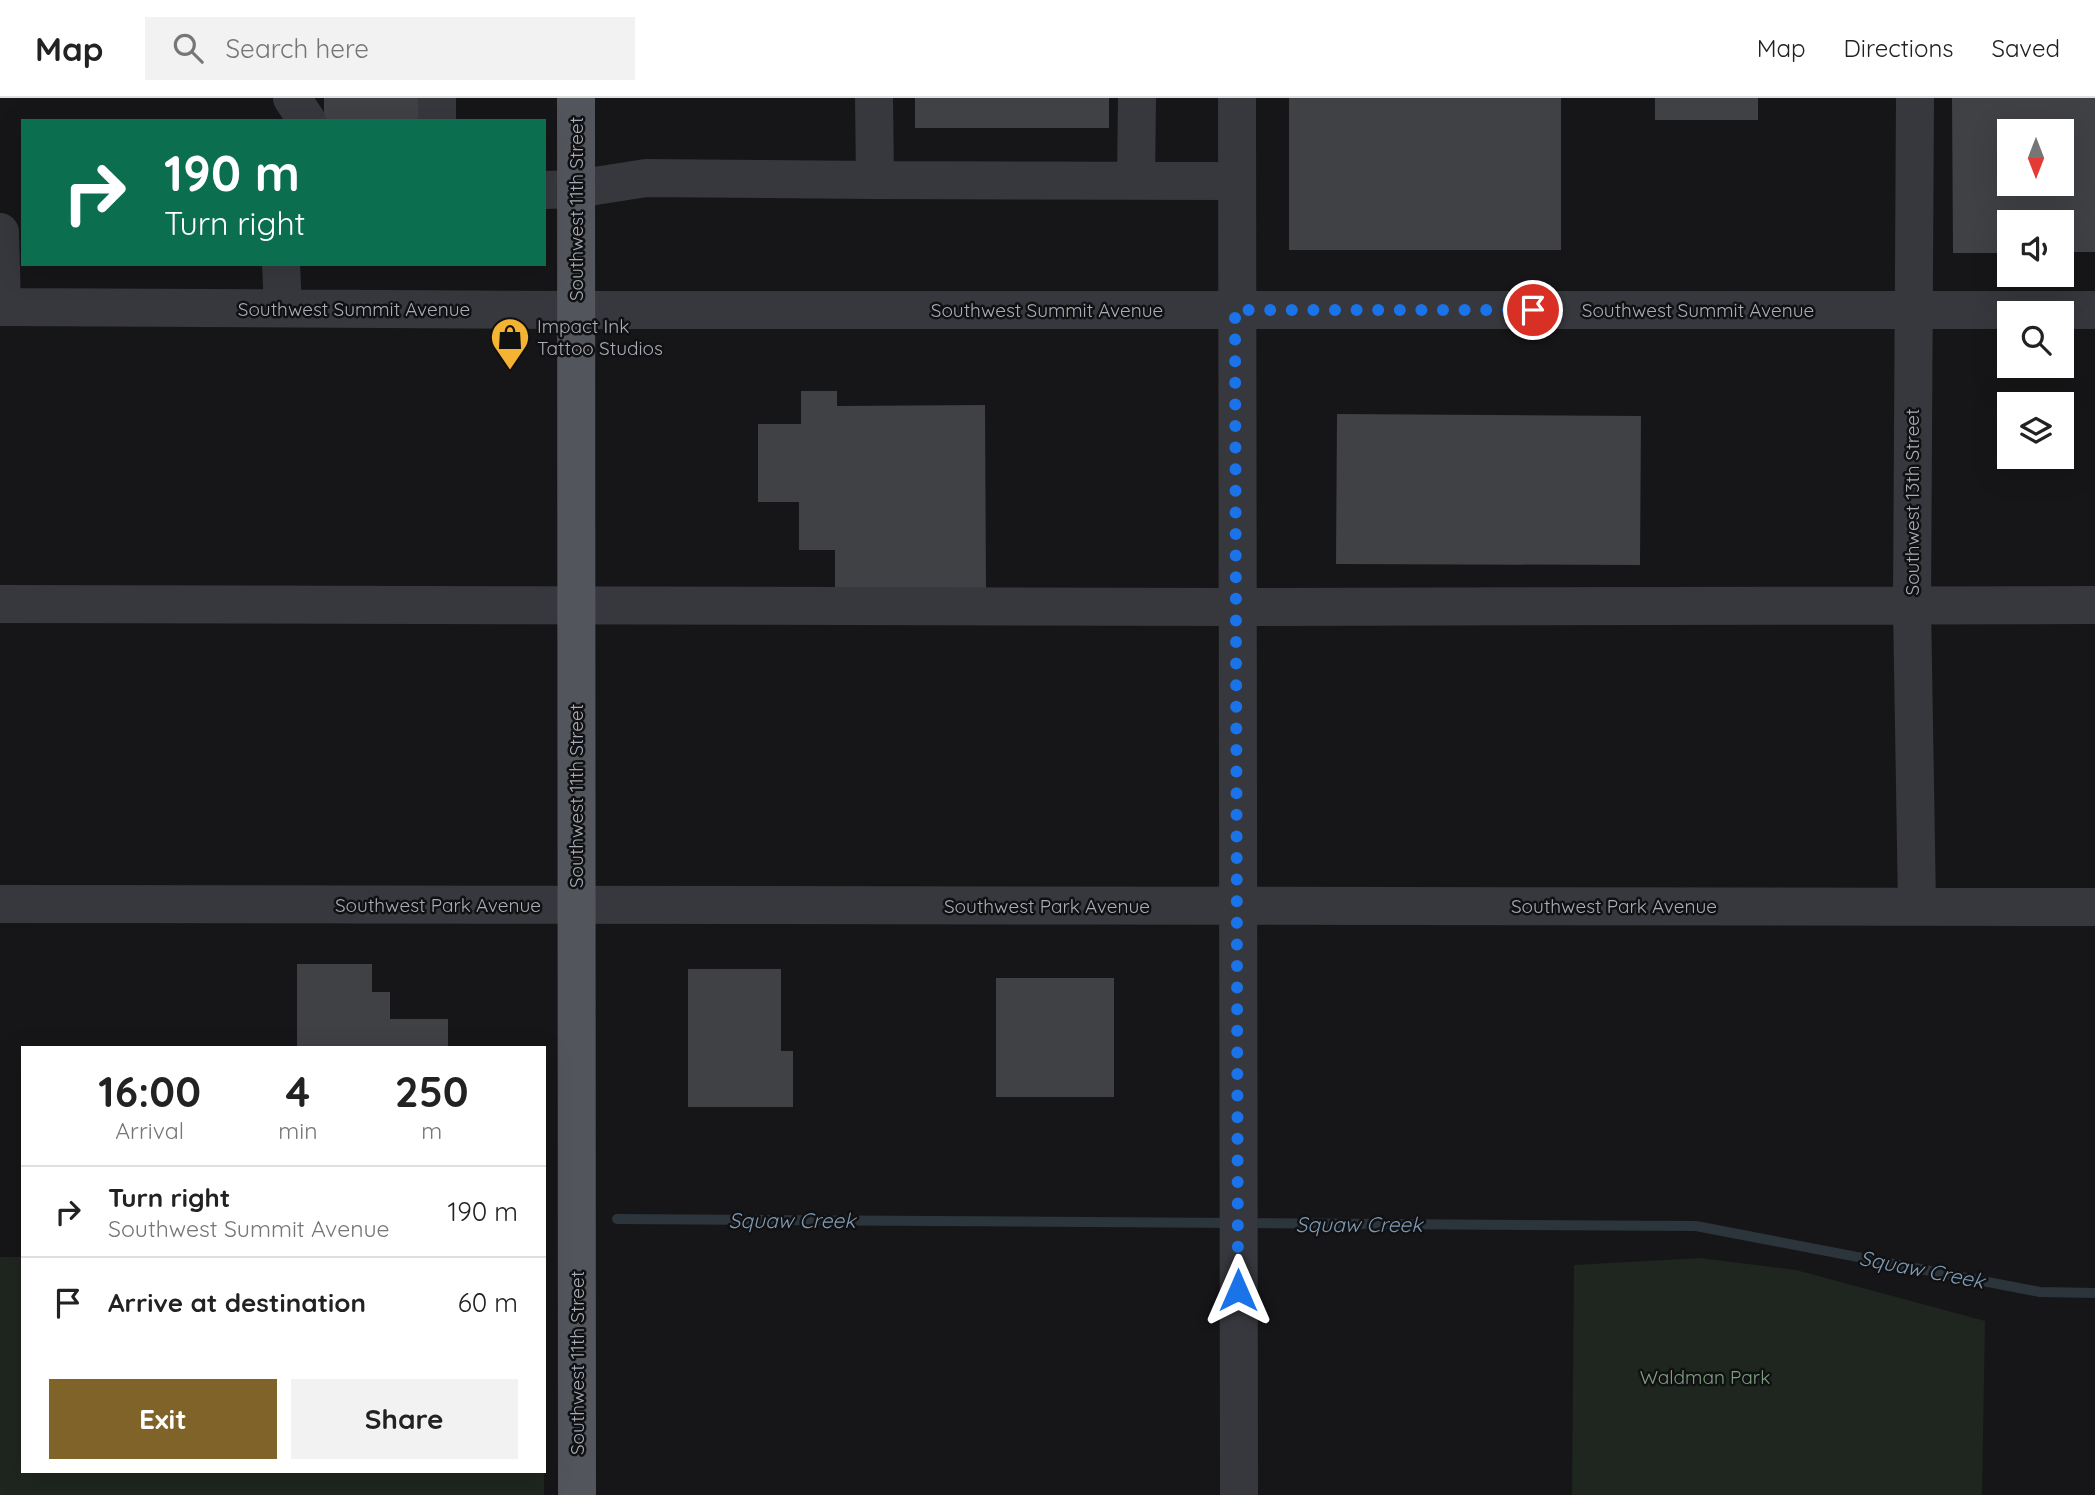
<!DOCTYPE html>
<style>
:root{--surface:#fff;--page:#f2f2f2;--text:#222;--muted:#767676;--line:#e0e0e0;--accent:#806329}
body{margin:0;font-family:Quicksand,sans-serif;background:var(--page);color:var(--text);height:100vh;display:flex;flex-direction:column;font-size:26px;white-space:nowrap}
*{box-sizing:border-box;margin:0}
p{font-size:23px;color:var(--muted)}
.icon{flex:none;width:38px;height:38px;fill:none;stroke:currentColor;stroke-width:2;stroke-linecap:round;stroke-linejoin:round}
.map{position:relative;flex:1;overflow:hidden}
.details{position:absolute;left:21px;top:948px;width:525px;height:427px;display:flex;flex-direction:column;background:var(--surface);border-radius:0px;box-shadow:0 7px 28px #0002}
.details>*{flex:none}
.hud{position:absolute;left:21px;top:21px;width:525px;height:147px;border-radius:0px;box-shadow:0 7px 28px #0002;background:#0b6e4f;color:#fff;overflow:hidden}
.needle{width:46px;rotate:180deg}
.controls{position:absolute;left:1997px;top:21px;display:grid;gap:14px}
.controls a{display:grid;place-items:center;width:77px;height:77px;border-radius:0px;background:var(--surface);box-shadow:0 7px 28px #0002;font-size:35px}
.pin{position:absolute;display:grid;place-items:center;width:60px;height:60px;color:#fff;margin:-30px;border:4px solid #fff;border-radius:50%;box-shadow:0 2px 7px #0007}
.me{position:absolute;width:77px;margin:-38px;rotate:0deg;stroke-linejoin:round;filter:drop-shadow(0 0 5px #0008)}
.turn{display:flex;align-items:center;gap:24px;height:147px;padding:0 28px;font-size:32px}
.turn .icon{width:91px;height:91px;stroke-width:2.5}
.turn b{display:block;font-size:49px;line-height:60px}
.eta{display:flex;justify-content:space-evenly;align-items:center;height:119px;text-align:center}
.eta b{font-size:42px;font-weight:700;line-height:49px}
.primary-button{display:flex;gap:14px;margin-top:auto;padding:14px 28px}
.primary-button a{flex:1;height:80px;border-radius:0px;background:var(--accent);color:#fff;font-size:28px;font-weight:700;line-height:80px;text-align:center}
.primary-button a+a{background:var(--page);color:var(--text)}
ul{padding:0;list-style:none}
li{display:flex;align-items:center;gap:21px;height:91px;padding:0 28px;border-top:2px solid var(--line)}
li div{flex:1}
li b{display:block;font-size:26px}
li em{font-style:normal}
header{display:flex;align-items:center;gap:42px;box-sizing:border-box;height:98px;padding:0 35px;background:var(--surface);border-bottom:2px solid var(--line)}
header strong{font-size:33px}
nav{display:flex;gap:38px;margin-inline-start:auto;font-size:24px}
.search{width:490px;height:63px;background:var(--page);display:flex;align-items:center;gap:18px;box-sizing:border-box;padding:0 24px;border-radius:0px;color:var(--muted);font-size:26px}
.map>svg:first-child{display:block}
.green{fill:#1e261f}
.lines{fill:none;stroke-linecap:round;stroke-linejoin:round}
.stream{stroke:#2c353c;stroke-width:10}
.building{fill:#404145;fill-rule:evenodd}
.minor{stroke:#37383d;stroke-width:38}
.major{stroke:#53555c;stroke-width:38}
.route{stroke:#1a73e8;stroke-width:12;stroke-dasharray:0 21.6}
.labels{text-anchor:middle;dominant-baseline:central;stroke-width:5;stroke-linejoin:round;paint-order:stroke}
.street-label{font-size:19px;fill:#a8adb8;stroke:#111113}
.poi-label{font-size:19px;fill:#a8adb8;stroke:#111113;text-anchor:start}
.park-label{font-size:19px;fill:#7fa381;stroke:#111113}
.water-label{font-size:21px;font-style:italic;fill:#7f9bb4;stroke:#111113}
</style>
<header>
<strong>Map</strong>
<div class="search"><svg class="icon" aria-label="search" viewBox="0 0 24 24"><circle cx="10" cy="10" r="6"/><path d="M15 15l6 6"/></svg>Search here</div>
<nav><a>Map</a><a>Directions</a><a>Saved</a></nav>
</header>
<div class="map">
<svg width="2095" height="1397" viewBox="0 0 2095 1397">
<rect width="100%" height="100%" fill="#161618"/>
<!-- green -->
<path class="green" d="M0,1159h23v215h521v-16v39h-544z
M1700,1160l96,12 189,51 -3,174h-410l2,-230z"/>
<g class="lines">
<!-- stream -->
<path class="stream" d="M617,1121l1079,7 344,66 55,1"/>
</g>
<!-- building -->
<path class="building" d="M324,0h103v23h-103z
M915,0h194v30h-194z
M1289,0h272v152h-272z
M1655,0h103v22h-103z
M1952,0h143v154h-33v-30h-53v31h-56zM2009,33h53v53h-53z
M801,293h36v15l148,-1 1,188 -151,2v-45h-36v-48h-41v-78h43z
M1337,316l304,2 -1,149 -304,-1z
M297,866h75v28h18v27h58v29h-151z
M688,871h93v82h12v56h-105z
M996,880h118v119h-118z"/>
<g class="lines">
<!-- minor -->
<path class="minor" d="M292,0l15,23
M437,0v23
M1237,0l2,1397
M1915,0l-3,507 5,301
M875,82l361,1
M1136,83l1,-83
M544,92l32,-1 70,-11 229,2 -1,-82
M0,134l2,75
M281,166l2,44
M0,209l576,3h1519
M0,506l1236,3 859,-2
M0,806l2095,3"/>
<!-- major -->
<path class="major" d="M576,0l1,1397"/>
</g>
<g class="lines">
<!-- route -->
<path class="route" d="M1238,1192l-3,-980h298"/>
</g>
<!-- icons -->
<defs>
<g id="shop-pin" transform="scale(2.0125)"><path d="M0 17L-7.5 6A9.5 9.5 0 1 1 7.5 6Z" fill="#f4b332" stroke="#111113"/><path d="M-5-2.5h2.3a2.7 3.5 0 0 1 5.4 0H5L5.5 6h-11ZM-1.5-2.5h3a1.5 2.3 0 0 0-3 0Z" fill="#111"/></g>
</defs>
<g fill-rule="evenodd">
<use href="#shop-pin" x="510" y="239"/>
</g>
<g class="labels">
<!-- street labels -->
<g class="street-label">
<text transform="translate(576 111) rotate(-90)">Southwest 11th Street</text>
<text x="354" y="211">Southwest Summit Avenue</text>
<text x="1047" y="212">Southwest Summit Avenue</text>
<text x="1698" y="212">Southwest Summit Avenue</text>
<text transform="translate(1912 404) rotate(-90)">Southwest 13th Street</text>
<text transform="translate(576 698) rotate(-90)">Southwest 11th Street</text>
<text x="438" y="807">Southwest Park Avenue</text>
<text x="1047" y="808">Southwest Park Avenue</text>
<text x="1614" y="808">Southwest Park Avenue</text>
<text transform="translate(577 1265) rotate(-90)">Southwest 11th Street</text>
</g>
<!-- poi labels -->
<g class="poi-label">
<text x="537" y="228">Impact Ink<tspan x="537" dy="22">Tattoo Studios</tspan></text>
</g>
<!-- park labels -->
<g class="park-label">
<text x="1705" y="1279">Waldman Park</text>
</g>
<!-- water labels -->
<g class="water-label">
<text x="792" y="1122">Squaw Creek</text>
<text x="1359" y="1126">Squaw Creek</text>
<text transform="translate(1922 1171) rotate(11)">Squaw Creek</text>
</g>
</g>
</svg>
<div class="controls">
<a><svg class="needle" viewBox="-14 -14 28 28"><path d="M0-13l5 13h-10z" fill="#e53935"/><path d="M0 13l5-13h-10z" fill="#767676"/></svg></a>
<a><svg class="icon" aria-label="sound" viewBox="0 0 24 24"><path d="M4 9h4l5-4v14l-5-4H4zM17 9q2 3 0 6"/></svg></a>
<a><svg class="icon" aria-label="search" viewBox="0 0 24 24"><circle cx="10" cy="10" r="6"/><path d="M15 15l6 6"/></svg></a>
<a><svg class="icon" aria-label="layers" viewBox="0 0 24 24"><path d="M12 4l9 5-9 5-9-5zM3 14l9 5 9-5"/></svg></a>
</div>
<div class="pin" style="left:1533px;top:212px;background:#d93025"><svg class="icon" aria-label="arrive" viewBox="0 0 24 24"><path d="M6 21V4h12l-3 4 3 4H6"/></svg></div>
<svg class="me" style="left:1238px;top:1192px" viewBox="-20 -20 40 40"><path d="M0-17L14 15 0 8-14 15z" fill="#1a73e8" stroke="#fff" stroke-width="4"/></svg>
<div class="hud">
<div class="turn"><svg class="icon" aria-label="right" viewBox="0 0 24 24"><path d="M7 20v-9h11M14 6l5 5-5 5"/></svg><div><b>190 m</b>Turn right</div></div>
</div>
<section class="details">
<div class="eta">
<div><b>16:00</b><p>Arrival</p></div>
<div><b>4</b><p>min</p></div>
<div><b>250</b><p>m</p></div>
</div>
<ul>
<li><svg class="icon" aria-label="right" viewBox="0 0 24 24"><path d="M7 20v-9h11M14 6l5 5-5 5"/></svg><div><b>Turn right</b><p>Southwest Summit Avenue</p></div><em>190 m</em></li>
<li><svg class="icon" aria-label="arrive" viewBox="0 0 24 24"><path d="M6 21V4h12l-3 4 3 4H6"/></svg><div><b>Arrive at destination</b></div><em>60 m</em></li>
</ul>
<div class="primary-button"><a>Exit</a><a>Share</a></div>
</section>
</div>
